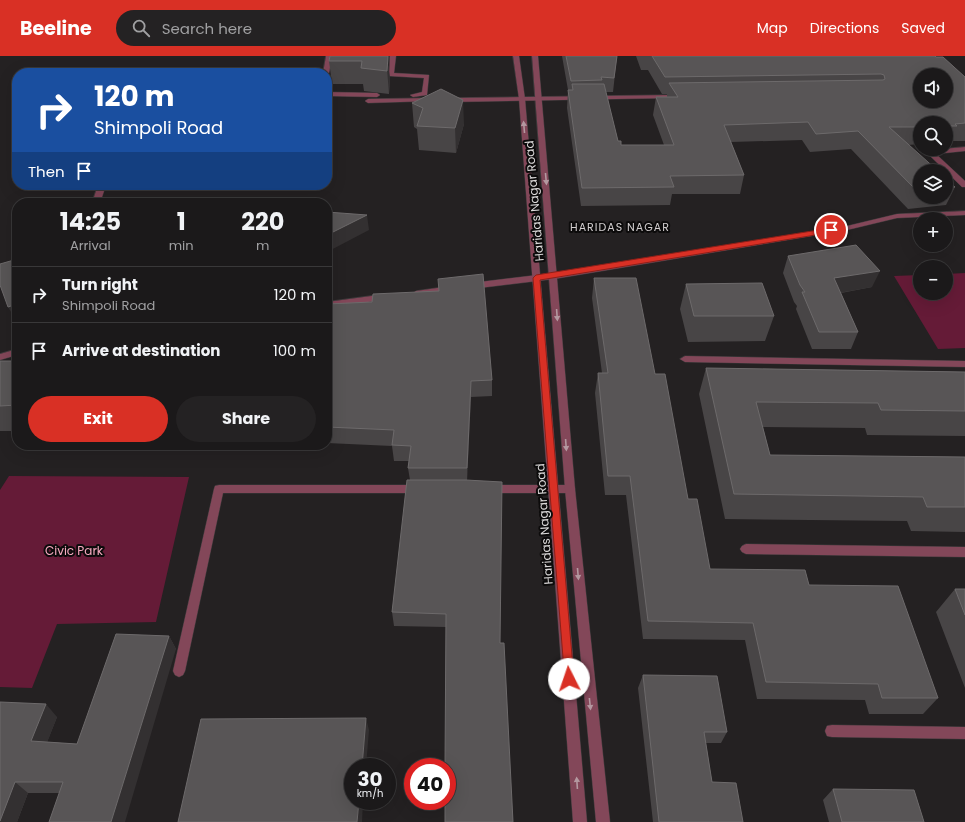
<!DOCTYPE html>
<meta charset="utf-8">
<style>
:root{--surface:#1b191a;--page:#242223;--text:#f1f3f6;--muted:#a0a0a2;--line:#393839;--accent:#d93025}
body{margin:0;font-family:Poppins,sans-serif;background:var(--page);color:var(--text);height:100vh;display:flex;flex-direction:column;font-size:15px;white-space:nowrap}
*{box-sizing:border-box;margin:0}
p{font-size:13px;color:var(--muted)}
.icon{flex:none;width:22px;height:22px;fill:none;stroke:currentColor;stroke-width:2;stroke-linecap:round;stroke-linejoin:round}
.map{position:relative;flex:1;overflow:hidden}
.panel{position:absolute;left:12px;top:142px;width:320px;height:252px;display:flex;flex-direction:column;background:var(--surface);border-radius:16px;box-shadow:0 4px 16px #0002,0 0 0 1px var(--line)}
.panel>*{flex:none}
.guide{position:absolute;left:12px;top:12px;width:320px;height:122px;border-radius:16px;box-shadow:0 4px 16px #0002,0 0 0 1px var(--line);background:#1a4fa0;color:#fff;overflow:hidden}
.tools{position:absolute;left:913px;top:12px;display:grid;gap:8px}
.tools a{display:grid;place-items:center;width:40px;height:40px;border-radius:50%;background:var(--surface);box-shadow:0 4px 16px #0002,0 0 0 1px var(--line);font-size:20px}
.speed{position:absolute;left:344px;top:702px;display:flex;gap:8px;font-size:20px;font-weight:700;text-align:center}
.speed>*{display:grid;place-content:center;width:52px;height:52px;border-radius:50%;background:var(--surface);box-shadow:0 4px 16px #0002,0 0 0 1px var(--line);line-height:1}
.speed small{font-size:10px;font-weight:400}
.speed .limit{border:6px solid #d22;background:#fff;color:#111}
.pin{position:absolute;display:grid;place-items:center;width:34px;height:34px;color:#fff;margin:-17px;border:2px solid #fff;border-radius:50%;box-shadow:0 1px 4px #0007}
.me{position:absolute;width:44px;margin:-22px;rotate:356deg;stroke-linejoin:round;filter:drop-shadow(0 0 3px #0008)}
.turn{display:flex;align-items:center;gap:14px;height:84px;padding:0 16px;font-size:18px}
.turn .icon{width:52px;height:52px;stroke-width:2.5}
.turn b{display:block;font-size:28px;line-height:34px}
.then{display:flex;align-items:center;height:38px;padding:0 16px;background:#0003;gap:8px;font-size:15px}
.eta{display:flex;justify-content:space-evenly;align-items:center;height:68px;text-align:center}
.eta b{font-size:24px;font-weight:700;line-height:28px}
.cta{display:flex;gap:8px;margin-top:auto;padding:8px 16px}
.cta a{flex:1;height:46px;border-radius:24px;background:var(--accent);color:#fff;font-size:16px;font-weight:700;line-height:46px;text-align:center}
.cta a+a{background:var(--page);color:var(--text)}
ul{padding:0;list-style:none}
li{display:flex;align-items:center;gap:12px;height:56px;padding:0 16px;border-top:1px solid var(--line)}
li div{flex:1}
li b{display:block;font-size:15px}
li em{font-style:normal}
header{display:flex;align-items:center;gap:24px;box-sizing:border-box;height:56px;padding:0 20px;background:var(--accent);color:#fff}
header strong{font-size:19px}
nav{display:flex;gap:22px;margin-inline-start:auto;font-size:14px}
.search{width:280px;height:36px;background:var(--page);display:flex;align-items:center;gap:10px;box-sizing:border-box;padding:0 14px;border-radius:22px;color:var(--muted);font-size:15px}
.map>svg:first-child{display:block}
.green{fill:#651b37}
.lines{fill:none;stroke-linecap:round;stroke-linejoin:round}
.service-casing{stroke:#3e3b3c;stroke-width:1}
.pedestrian-casing{stroke:#3e3b3c;stroke-width:1}
.minor-casing{stroke:#3e3b3c;stroke-width:1}
.tertiary-casing{stroke:#3e3b3c;stroke-width:1}
.service{fill:#834759;fill-rule:evenodd}
.pedestrian{fill:#834759;fill-rule:evenodd}
.minor{fill:#834759;fill-rule:evenodd}
.tertiary{fill:#834759;fill-rule:evenodd}
.wall{fill:#484546}
.shaded-wall{fill:#333031}
.building{fill:#585556;stroke:#6d6a6b;fill-rule:evenodd}
.oneway{fill:#b498a0}
.route{fill:#d93025;stroke:#8d1f18}
.labels{text-anchor:middle;dominant-baseline:central;stroke-width:4;stroke-linejoin:round;paint-order:stroke}
.far-neighbourhood-label{font-size:11px;letter-spacing:1px;fill:#d2cecf;stroke:#0c0b0b}
.street-label{font-size:12px;fill:#dcdada;stroke:#0c0b0b}
.park-label{font-size:12px;fill:#f7aac0;stroke:#0c0b0b}
</style>
<header>
<strong>Beeline</strong>
<div class="search"><svg class="icon" aria-label="search" viewBox="0 0 24 24"><circle cx="10" cy="10" r="6"/><path d="M15 15l6 6"/></svg>Search here</div>
<nav><a>Map</a><a>Directions</a><a>Saved</a></nav>
</header>
<div class="map">
<svg width="965" height="766" viewBox="0 0 965 766">
<rect width="100%" height="100%" fill="#242122"/>
<!-- green -->
<path class="green" d="M965,217v75l-27,1 -44,-73 26,-1v18h26v-19z
M9,420l180,1 -33,145 -99,2 -25,64 -32,-1v-197z"/>
<g class="lines">
<!-- service casing -->
<g class="service-casing">
<path id="service" d="M832,669l133,2v12l-133,-2 -5,-1 -2,-5 2,-5z"/>
</g>
<!-- pedestrian casing -->
<g class="pedestrian-casing">
<path id="pedestrian" d="M219,429h201l4,1 1,3 -1,3 -4,1h-197l-38,178 -2,4 -4,2 -4,-2 -2,-4 41,-182 1,-3z
M490,429h80l4,1 1,3 -1,3 -4,1h-80l-4,-1 -1,-3 1,-3z"/>
</g>
<!-- minor casing -->
<g class="minor-casing">
<path id="minor" d="M326,0h6l-3,17 -2,2v-2h-4z
M390,0h6l-2,17 35,2 -2,20 -14,2 -3,-2 12,-3 2,-14 -35,-2z
M327,36l50,1 3,2 -3,2 -50,-1z
M669,39l2,1v2l-220,4 -3,-2 3,-2z
M431,42l2,1v2l-65,2 -3,-2 3,-2z
M965,91v4l-29,3 29,27v6h-3l-36,-35 4,-2z
M98,129h8l-6,18h-8z
M965,155v4l-68,3 -50,12 -293,49 -83,10 -4,-3 4,-3 83,-10 293,-47 50,-12z
M451,230l3,1v4l-38,6 -4,-3 4,-3z
M386,238l4,3 -1,2 -62,9v-6z
M17,293v6l-17,5v-6z
M685,300l280,5v6l-280,-5 -5,-3z
M746,488l219,3v10l-219,-3 -4,-2 -2,-3 2,-3z"/>
</g>
<!-- tertiary casing -->
<g class="tertiary-casing">
<path id="tertiary" d="M513,0h6l6,43 62,723h-14l-54,-723z
M532,0h6l37,433 35,333h-14l-31,-333z"/>
</g>
<!-- service -->
<use href="#service" class="service"/>
<!-- pedestrian -->
<use href="#pedestrian" class="pedestrian"/>
<!-- minor -->
<use href="#minor" class="minor"/>
<!-- tertiary -->
<use href="#tertiary" class="tertiary"/>
</g>
<!-- wall -->
<path class="wall" d="M330,0h59l-1,9 2,13 -1,16 -25,-3 -1,-7h-31l-3,-23z
M562,0h55l-4,36h-7l12,49 3,4h43l-11,-30 3,-18h11v-3h-5l-14,-24h-7l-5,-14h299l1,1 29,20v64h-15l-1,3h-3v-21h-26v21l-12,1 12,26v26h26v-18l9,8 -9,18 -38,4 -57,-60 -41,3 -8,-12 -71,2 13,33 -4,19h-68l-2,11 -89,1 -14,-98 1,-18z
M412,47l52,21 -8,29 -37,-3 -2,-21 -3,-2z
M788,200l84,31 -31,6 17,39 -7,17h-39l-16,-40 1,-3 -3,-4 -11,-29z
M594,222l61,96 33,125 22,70 99,16 129,113 -15,16h-54l-4,-14 -108,-1 -12,-59 -102,-1 -17,-144h-21l-10,-102 3,-20h4l-10,-75z
M686,228l88,32 -9,25 -77,1 -8,-33z
M327,248l165,76v16l-21,1 -4,83 33,163 13,179 -67,-195 -52,-1 -2,-14 18,-132 -2,-12 1,-7h-15l-2,-15 -65,-3z
M0,305h17v70h-17z
M706,312l259,4v64l-98,-1 -2,-7 -102,-1 7,28 195,2v75l-54,-1 -4,-10 -182,-2 -26,-125z
M275,389h49l-1,3h-48z
M955,533h10v99l-29,-76z
M169,580l7,13 -117,144h-31l-11,29h-17v-120l57,15 -10,25 30,2z
M643,619l84,57 -6,11h-15l6,39 31,40h-90l-15,-134z
M833,733l91,33h-95l-6,-22z"/>
<!-- shaded-wall -->
<path class="shaded-wall" d="M386,0h3l-1,9 2,13 -1,16z
M463,44l1,24 -8,29 -1,-25z
M367,159l2,15 -42,22v-17z
M880,215l-8,16 -44,8 6,-17z
M17,248v18l-9,-15z
M471,325v16l-4,87v-16z
M169,580l7,13 -51,173h-14z
M46,648l11,13 -14,36 -12,-12z
M366,662l3,12 -3,37h-4z
M15,726l13,11 -11,29h-17z
M359,745h4l-1,21h-5z"/>
<!-- building -->
<path class="building" d="M330,0h58l-1,15 -26,-3 1,-7h-33z
M566,0h51l-3,22 -13,-1 1,3 -31,1z
M652,0h283l1,1h7l22,20v46l-10,1 2,2h-11v-3h-26v4h-31l49,44h-18v19h-4l-58,-59 -42,3 -8,-12 -84,3 20,50 -74,1 4,11 -92,1 -14,-98h5l-1,-6h32l14,57h3v4h53l-18,-48h22l-9,-14 214,-3 2,-1 -1,-4 -3,-1 -216,3zM920,19h26v26h-26z
M441,33l22,11 -8,28 -38,-2 6,-18 -11,-5z
M946,123l9,8 -9,1z
M97,145l52,2h-54z
M327,156l40,3 -40,20z
M856,189l24,26 -46,7 24,54h-39l-17,-40h3l-5,-7 -12,-29z
M14,204l3,7v37l-9,3 -8,-22v-21z
M483,218l9,106 -21,1 -4,87h-59l3,-22 -19,-1 2,-15 -67,-3v-123l45,-2 1,-8 66,-3 -1,-12z
M594,222h42l19,96h10l23,125h9l13,70 95,1 4,15 89,1 40,112h-56l-4,-14 -112,-2 -13,-59 -105,-2 -18,-145h-22l-10,-103h10z
M762,227l12,33h-80l-8,-32z
M0,305h17v44l-17,1z
M706,312l259,4v39l-84,-1 -3,-7 -122,-1 14,53 195,2v50h-38l-4,-10 -189,-3z
M407,424h59l36,2 -2,161h4l9,179h-68v-21h2v-34h-2l1,-153 -54,-2z
M955,533h10v26z
M116,578l53,2 -58,186h-62l14,-40h-48l-15,39v-119l46,2 -15,37 46,3z
M643,619l74,1 10,56h-23l8,50 24,1 7,39h-84z
M366,662l-4,49h-9v34h6l-2,21h-179l23,-103z
M833,733l81,1 10,32h-82z"/>
<!-- one-way arrows -->
<defs><path id="oneway-solid" d="M-6-.8H1V-3.2L6.5 0L1 3.2V.8H-6Z"/></defs>
<g class="oneway">
<use href="#oneway-solid" transform="translate(524 71) rotate(-95)"/>
<use href="#oneway-solid" transform="translate(546 123) rotate(85)"/>
<use href="#oneway-solid" transform="translate(557 259) rotate(86)"/>
<use href="#oneway-solid" transform="translate(566 389) rotate(86)"/>
<use href="#oneway-solid" transform="translate(578 518) rotate(85)"/>
<use href="#oneway-solid" transform="translate(590 648) rotate(84)"/>
<use href="#oneway-solid" transform="translate(577 727) rotate(-94)"/>
</g>
<!-- route -->
<path class="route" d="M831,172l4,2 -1,2 -294,48 34,399 -1,4 -4,2 -4,-2 -32,-405 3,-3z"/>
<g class="labels">
<!-- far-neighbourhood labels -->
<g class="far-neighbourhood-label">
<text x="620" y="171">HARIDAS NAGAR</text>
</g>
<!-- street labels -->
<g class="street-label">
<text transform="translate(534 145) rotate(-95)">Haridas Nagar Road</text>
<text transform="translate(544 468) rotate(-94)">Haridas Nagar Road</text>
</g>
<!-- park labels -->
<g class="park-label">
<text x="74" y="494">Civic Park</text>
</g>
</g>
</svg>
<div class="tools">
<a><svg class="icon" aria-label="sound" viewBox="0 0 24 24"><path d="M4 9h4l5-4v14l-5-4H4zM17 9q2 3 0 6"/></svg></a>
<a><svg class="icon" aria-label="search" viewBox="0 0 24 24"><circle cx="10" cy="10" r="6"/><path d="M15 15l6 6"/></svg></a>
<a><svg class="icon" aria-label="layers" viewBox="0 0 24 24"><path d="M12 4l9 5-9 5-9-5zM3 14l9 5 9-5"/></svg></a>
<a>+</a>
<a>−</a>
</div>
<div class="speed"><div>30<small>km/h</small></div><div class="limit">40</div></div>
<div class="pin" style="left:831px;top:174px;background:#d93025"><svg class="icon" aria-label="arrive" viewBox="0 0 24 24"><path d="M6 21V4h12l-3 4 3 4H6"/></svg></div>
<svg class="me" style="left:569px;top:623px" viewBox="-20 -20 40 40"><circle r="19" fill="#fff"/><path d="M0-13L10 11 0 6-10 11z" fill="#d93025"/></svg>
<div class="guide">
<div class="turn"><svg class="icon" aria-label="right" viewBox="0 0 24 24"><path d="M7 20v-9h11M14 6l5 5-5 5"/></svg><div><b>120 m</b>Shimpoli Road</div></div>
<div class="then">Then<svg class="icon" aria-label="arrive" viewBox="0 0 24 24"><path d="M6 21V4h12l-3 4 3 4H6"/></svg></div>
</div>
<section class="panel">
<div class="eta">
<div><b>14:25</b><p>Arrival</p></div>
<div><b>1</b><p>min</p></div>
<div><b>220</b><p>m</p></div>
</div>
<ul>
<li><svg class="icon" aria-label="right" viewBox="0 0 24 24"><path d="M7 20v-9h11M14 6l5 5-5 5"/></svg><div><b>Turn right</b><p>Shimpoli Road</p></div><em>120 m</em></li>
<li><svg class="icon" aria-label="arrive" viewBox="0 0 24 24"><path d="M6 21V4h12l-3 4 3 4H6"/></svg><div><b>Arrive at destination</b></div><em>100 m</em></li>
</ul>
<div class="cta"><a>Exit</a><a>Share</a></div>
</section>
</div>
